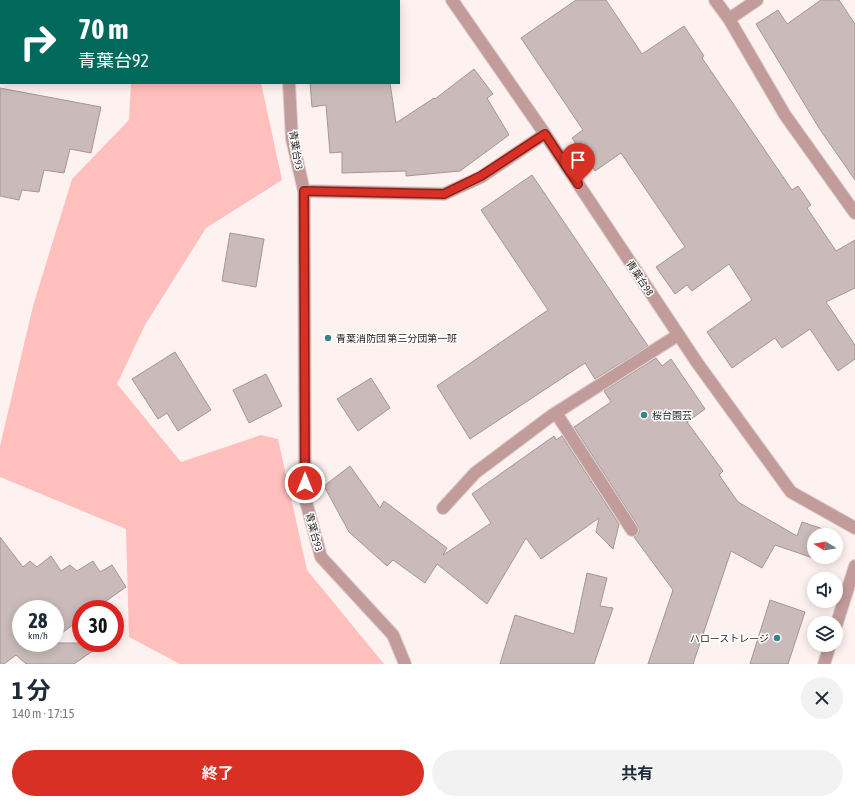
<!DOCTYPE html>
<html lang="ja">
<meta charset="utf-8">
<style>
:root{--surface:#fff;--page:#f2f2f3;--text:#1f2937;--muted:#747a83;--accent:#d93025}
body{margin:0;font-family:"Asap Condensed","Noto Sans JP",sans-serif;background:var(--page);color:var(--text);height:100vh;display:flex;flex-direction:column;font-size:15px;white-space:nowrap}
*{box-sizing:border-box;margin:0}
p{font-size:13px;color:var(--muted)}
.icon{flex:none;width:22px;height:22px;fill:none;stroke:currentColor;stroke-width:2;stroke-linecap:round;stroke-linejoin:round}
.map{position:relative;height:664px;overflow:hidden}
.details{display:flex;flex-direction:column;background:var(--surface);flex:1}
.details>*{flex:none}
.guide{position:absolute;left:0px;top:0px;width:400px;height:84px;box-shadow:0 2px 10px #0003;background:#00695c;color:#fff;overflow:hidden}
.needle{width:26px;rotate:281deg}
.fabs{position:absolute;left:807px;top:528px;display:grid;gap:8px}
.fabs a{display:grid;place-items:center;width:36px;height:36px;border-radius:50%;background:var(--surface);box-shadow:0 2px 10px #0003;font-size:20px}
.speed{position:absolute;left:12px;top:600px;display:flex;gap:8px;font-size:20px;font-weight:700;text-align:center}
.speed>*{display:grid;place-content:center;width:52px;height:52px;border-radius:50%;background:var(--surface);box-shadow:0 2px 10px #0003;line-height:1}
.speed small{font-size:10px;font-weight:400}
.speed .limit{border:6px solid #d22;background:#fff;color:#111}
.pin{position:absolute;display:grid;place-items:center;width:34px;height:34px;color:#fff;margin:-41px -17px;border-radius:50% 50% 50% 0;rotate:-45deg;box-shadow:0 0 4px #0007}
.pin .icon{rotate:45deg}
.me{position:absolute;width:44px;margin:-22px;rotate:0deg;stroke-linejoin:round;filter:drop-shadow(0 0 3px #0008)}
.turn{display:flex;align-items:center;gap:14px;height:84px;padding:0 12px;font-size:18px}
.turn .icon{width:52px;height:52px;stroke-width:2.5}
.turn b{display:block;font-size:28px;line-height:34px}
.round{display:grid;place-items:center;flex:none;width:42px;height:42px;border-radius:21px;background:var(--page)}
.headline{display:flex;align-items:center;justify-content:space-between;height:68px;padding:0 12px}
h1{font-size:24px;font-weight:700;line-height:30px}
.primary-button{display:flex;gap:8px;margin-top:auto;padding:8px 12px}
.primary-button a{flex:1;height:46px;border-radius:24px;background:var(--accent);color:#fff;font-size:16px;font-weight:700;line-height:46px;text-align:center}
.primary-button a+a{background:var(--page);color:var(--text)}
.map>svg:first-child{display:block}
.green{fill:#ffbfbd}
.building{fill:#cabbba;stroke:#a49695}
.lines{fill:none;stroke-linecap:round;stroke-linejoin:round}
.minor-casing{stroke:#dbd0cf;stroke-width:14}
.minor{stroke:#c29c9a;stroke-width:12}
.route-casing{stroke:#8d1f18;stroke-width:10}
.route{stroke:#d93025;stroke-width:7}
.poi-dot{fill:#3a8388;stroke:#fff;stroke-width:1.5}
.labels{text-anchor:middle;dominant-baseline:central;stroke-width:3;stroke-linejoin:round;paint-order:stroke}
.street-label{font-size:10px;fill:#231d1d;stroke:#fff}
.poi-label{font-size:10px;fill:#231d1d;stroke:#fff;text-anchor:start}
</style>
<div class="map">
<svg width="855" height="664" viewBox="0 0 855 664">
<rect width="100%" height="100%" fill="#fef2f1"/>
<!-- green -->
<path class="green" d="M131,83h130l21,97 -76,48 -61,97 -28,59 64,78 80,-27 17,4 29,131 77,94h-204l-51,-27 -3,-108 -126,-52v-31l33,-140 39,-127 57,-59z"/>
<!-- building -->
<path class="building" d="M576,0h30l36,54 42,-28 20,30 -2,2 90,132 6,-4 13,19 -4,3 29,43 19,-11v48l-29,14 29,43v14l-17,12 -28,-42 -28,19 -7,-10 -43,30 -25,-36 45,-32 -23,-36 -37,27 -5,-6 -12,9 -19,-27 29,-20 -64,-94 -26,18 -23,-33 11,-8 -62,-92z
M821,0h18l16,24v156l-36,-52 -63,-104 22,-14 9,14z
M474,69l19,25 -6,4 22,37 -49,36 -54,5v-5l-64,2v-21l-12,1 -4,-48 -14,2 -2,-24h80l6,40 38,-25 1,1z
M0,88l101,19 -10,46 -21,-4 -6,24 -20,-3 -5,22 -17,-2 -3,10 -19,-4z
M532,175l116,171 -53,33 -10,-16 -115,76 -33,-53 111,-76 -67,-100z
M230,233l34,6 -8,48 -34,-6z
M175,352l36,58 -33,21 -11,-18 -9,6 -26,-40z
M656,358l6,8 9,-7 34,50 -18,13 36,49 -4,4 19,27 59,34 5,-14 27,9 -1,4h-14v22h6l-1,3 -44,-15 -13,23 -31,-17 -38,113h-45l25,-74 -39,-53 5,-4 -1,-7 -64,-99 37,-25 -7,-11z
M266,374l16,32 -33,17 -16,-33z
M371,378l19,30 -32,23 -21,-32z
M554,436l2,4 6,-4 57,88 -6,25 -17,-17 3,-14 -58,41 -15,-21 -39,66 -50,-40 -12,19 -32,-23 -6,6 -38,-34 -25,-46 26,-20 30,42 4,-7 63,47 -4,7 48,-32 -19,-29z
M0,537l23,30 7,-6 7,6 14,-11 10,15 9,-6 7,6 16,-10 7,11 12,-7 14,22 -31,22h-14v10l-26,19v-29h-34v34h83l-30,21h-48l-10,-9 -12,9h-4z
M587,573l20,5 -7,28 13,2 -19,56h-94l15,-49 59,19z
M770,600l35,12 -17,52h-38z"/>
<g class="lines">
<!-- minor casing -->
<g class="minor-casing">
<path id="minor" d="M263,0v1
M452,0l93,134 153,230 93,128 64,36
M715,0l14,19 56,96 70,98
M729,19l28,-19
M289,83l3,56 12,52 1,307 16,59 72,78 12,29
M304,191l140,3 37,-17 64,-43
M556,413l76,117
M443,508l32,-35 76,-57 127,-81
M836,626l19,-60
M824,664l6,-19"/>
</g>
<!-- minor -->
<use href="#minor" class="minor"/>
</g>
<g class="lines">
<!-- route casing -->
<g class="route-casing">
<path id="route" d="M305,483l-1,-292 140,3 37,-18 64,-42 33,50"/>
</g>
<!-- route -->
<use href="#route" class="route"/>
</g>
<!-- markers -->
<g class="poi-dot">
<circle cx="328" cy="338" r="4"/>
<circle cx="644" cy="415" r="4"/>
<circle cx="777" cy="638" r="4"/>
</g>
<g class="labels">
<!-- street labels -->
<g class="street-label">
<text transform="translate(296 150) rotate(80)">青葉台93</text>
<text transform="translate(640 278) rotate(56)">青葉台98</text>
<text transform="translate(314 532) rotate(75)">青葉台93</text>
</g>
<!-- poi labels -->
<g class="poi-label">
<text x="336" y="338">青葉消防団 第三分団第一班</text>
<text x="652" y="415">桜台園芸</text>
<text x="769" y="638" text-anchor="end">ハローストレージ</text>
</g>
</g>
</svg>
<div class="fabs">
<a><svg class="needle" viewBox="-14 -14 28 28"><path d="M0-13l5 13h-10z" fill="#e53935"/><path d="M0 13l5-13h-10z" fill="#747a83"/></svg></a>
<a><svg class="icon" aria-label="sound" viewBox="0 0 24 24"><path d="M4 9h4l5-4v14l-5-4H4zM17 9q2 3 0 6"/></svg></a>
<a><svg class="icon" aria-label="layers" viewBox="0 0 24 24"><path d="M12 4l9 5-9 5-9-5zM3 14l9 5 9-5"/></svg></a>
</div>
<div class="speed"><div>28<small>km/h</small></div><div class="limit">30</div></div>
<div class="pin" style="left:578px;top:184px;background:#d93025"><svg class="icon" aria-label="arrive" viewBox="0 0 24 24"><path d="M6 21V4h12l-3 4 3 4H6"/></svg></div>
<svg class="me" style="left:305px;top:483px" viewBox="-20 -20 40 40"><circle r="17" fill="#d93025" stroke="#fff" stroke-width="3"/><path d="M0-11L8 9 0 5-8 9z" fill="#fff"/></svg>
<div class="guide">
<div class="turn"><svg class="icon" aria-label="right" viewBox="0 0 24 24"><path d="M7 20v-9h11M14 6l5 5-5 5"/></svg><div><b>70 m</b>青葉台92</div></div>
</div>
</div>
<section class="details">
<div class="headline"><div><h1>1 分</h1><p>140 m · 17:15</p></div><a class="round"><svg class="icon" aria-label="close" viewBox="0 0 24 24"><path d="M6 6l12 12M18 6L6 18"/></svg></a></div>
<div class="primary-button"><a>終了</a><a>共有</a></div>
</section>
